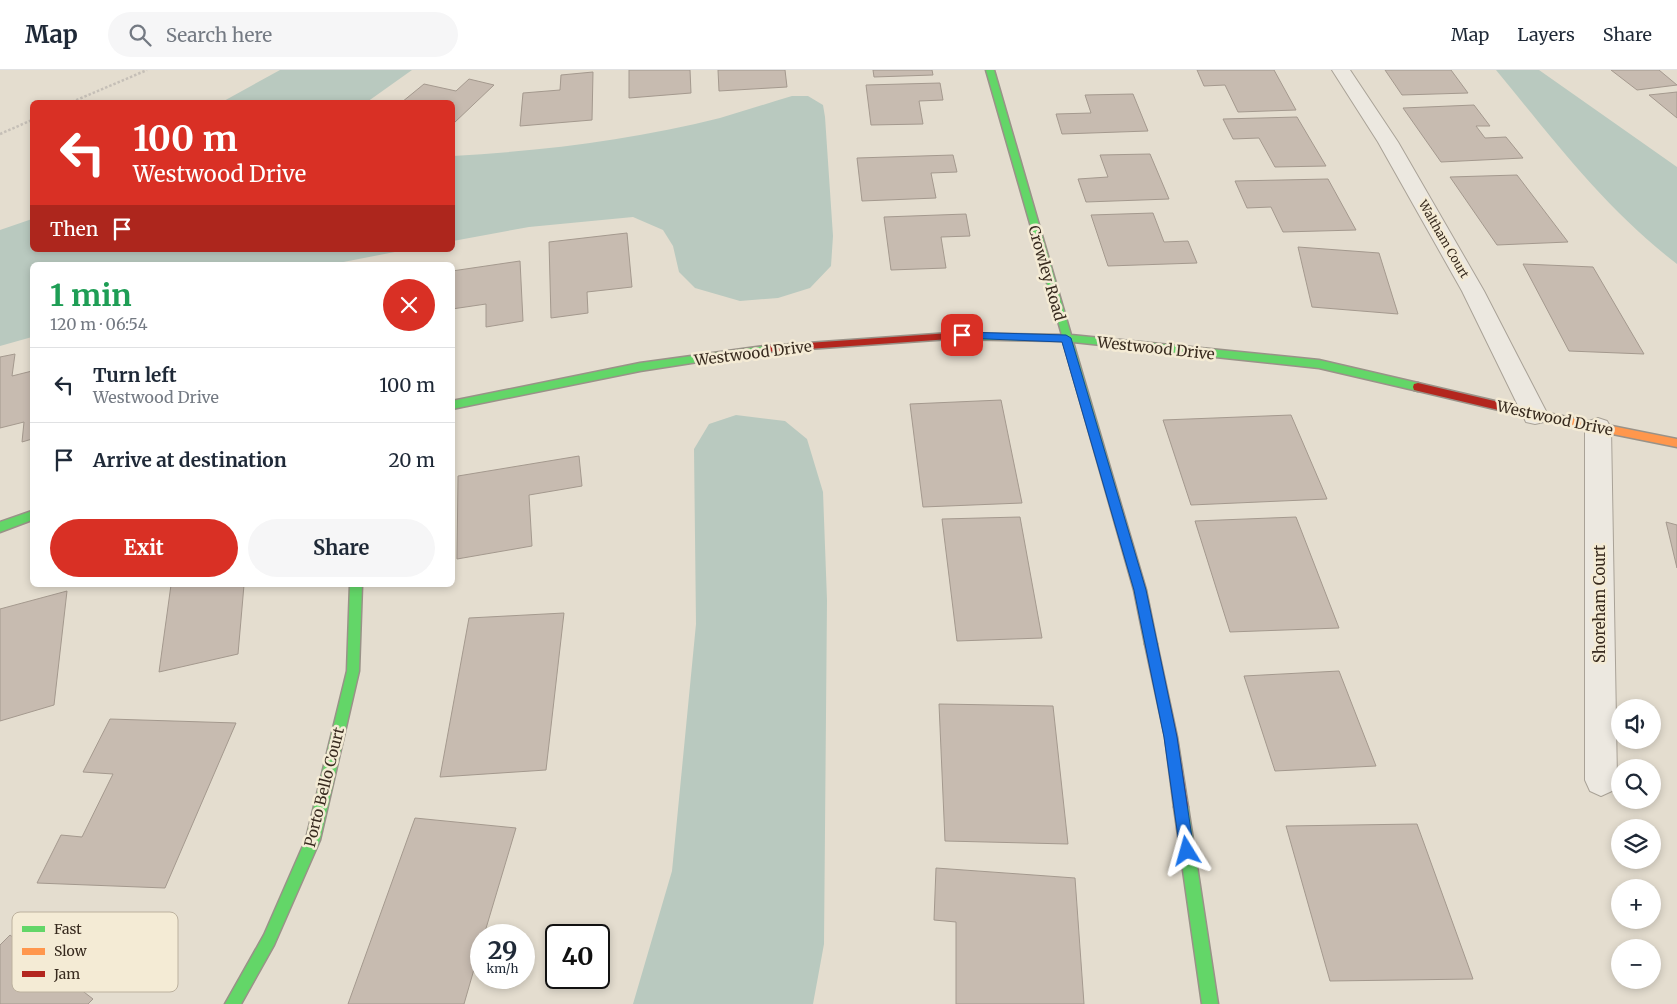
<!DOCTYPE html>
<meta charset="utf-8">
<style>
:root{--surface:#fff;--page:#f6f6f7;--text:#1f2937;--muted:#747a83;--line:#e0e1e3;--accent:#d93025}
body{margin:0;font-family:Merriweather,serif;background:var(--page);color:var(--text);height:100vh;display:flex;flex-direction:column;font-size:19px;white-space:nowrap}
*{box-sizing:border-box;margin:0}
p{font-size:16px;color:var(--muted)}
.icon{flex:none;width:28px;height:28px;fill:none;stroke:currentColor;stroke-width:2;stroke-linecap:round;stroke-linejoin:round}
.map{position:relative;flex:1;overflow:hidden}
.side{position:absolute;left:30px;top:192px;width:425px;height:325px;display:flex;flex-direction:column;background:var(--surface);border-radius:8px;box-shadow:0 2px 8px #0003}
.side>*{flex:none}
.guide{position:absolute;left:30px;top:30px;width:425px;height:152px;border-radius:8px;box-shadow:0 2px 8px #0003;background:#d93025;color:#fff;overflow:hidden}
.fabs{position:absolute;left:1611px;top:629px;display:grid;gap:10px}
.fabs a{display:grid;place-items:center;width:50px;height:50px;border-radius:50%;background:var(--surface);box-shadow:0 2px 8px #0003;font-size:25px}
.speed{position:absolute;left:470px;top:854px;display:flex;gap:10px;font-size:25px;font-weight:700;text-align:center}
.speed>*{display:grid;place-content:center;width:65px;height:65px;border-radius:50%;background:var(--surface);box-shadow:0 2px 8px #0003;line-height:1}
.speed small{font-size:12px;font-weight:400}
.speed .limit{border:2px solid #111;border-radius:8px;background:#fff;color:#111}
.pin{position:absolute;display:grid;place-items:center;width:42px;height:42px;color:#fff;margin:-21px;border-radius:10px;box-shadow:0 2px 8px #0006}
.me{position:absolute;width:55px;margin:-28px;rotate:352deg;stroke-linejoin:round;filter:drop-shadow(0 0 4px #0008)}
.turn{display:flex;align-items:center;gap:18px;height:105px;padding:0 20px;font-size:22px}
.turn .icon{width:65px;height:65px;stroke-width:2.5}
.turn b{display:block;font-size:35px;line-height:42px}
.then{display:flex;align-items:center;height:48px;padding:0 20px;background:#0003;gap:10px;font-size:19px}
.round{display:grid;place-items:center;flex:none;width:52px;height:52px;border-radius:26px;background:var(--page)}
.head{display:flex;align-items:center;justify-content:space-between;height:85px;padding:0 20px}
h1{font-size:30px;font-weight:700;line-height:38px;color:#1e9e55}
.action{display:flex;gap:10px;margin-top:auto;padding:10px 20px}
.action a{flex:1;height:58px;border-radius:30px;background:var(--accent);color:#fff;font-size:20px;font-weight:700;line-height:58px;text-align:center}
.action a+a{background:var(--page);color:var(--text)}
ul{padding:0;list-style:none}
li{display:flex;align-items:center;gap:15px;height:75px;padding:0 20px;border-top:1px solid var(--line)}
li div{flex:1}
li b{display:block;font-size:19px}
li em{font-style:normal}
header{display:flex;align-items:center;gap:30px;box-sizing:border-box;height:70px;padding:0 25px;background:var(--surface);border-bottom:1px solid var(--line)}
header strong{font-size:24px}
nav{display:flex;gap:28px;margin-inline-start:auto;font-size:18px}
.search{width:350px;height:45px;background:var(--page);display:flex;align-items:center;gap:12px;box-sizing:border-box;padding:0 18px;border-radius:28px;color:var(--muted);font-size:19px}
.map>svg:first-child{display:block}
.water{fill:#b9c9bf}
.building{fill:#c7bbb0;stroke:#a4998e}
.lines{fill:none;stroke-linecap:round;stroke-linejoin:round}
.street-casing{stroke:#a9a297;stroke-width:2}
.fast-casing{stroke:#999288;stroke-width:3}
.slow-casing{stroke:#999288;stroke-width:3}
.jam-casing{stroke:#999288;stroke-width:3}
.path{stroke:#c5bfb7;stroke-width:2.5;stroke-dasharray:2.5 2;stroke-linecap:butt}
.street{fill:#ece8e0;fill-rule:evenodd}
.fast{fill:#63d668;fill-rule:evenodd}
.slow{fill:#ff974d;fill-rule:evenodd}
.jam{fill:#b3261e;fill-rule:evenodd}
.route{fill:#1a73e8;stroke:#114b97}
.labels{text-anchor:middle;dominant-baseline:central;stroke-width:5;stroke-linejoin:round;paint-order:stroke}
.far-street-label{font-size:12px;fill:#382b1f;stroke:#f4ebd5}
.street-label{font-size:15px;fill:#382b1f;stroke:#f4ebd5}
.key{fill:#f4ebd5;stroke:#bcb19e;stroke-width:1}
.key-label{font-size:14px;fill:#382b1f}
</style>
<header>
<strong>Map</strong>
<div class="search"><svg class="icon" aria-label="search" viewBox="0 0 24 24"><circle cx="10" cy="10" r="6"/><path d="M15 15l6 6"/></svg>Search here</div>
<nav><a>Map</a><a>Layers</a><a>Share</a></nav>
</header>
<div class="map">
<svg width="1677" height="934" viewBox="0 0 1677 934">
<rect width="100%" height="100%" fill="#e4ddcf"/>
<!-- water -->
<path class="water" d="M280,0h132l-45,32h-145z
M1496,0h43l138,97v97c-71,-54 -125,-126 -181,-194z
M792,26h16l15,9 2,12 8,119 -2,30 -21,22 -32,10 -38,3 -45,-13 -16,-16 -6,-26 -10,-16 -30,-13 -104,10 -76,14v-85c89,-5 180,-16 267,-38 24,-7 48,-15 72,-22z
M32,149v31h373l-77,15h-296v72l-32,9v-116z
M736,345l49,6 22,18 16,53 4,108 -3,344 -11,60h-180l39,-133 24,-247 -2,-175 15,-25z"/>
<!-- building -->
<path class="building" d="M629,0h61l1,23 -62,5z
M718,0h67l2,17 -68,4z
M873,0h59l1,5 -59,2z
M1197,0h77l22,40 -58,2 -13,-27 -21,1z
M1385,0h66l17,23 -66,2z
M1611,0h48l18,15 -40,5z
M593,2l-1,48 -72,6 3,-33 37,-3 1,-15z
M469,9l25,6 -40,38 -2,-21h-50l22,-18 32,7z
M940,13l3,17 -24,1 4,23 -52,1 -5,-40z
M1677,22v26l-28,-23z
M1133,24l15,37 -86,3 -6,-20 35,-1 -6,-18z
M1474,35l16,21h-14l9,12 21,-1 17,21 -82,4 -38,-54z
M1297,47l29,49 -51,1 -16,-29 -26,1 -10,-20z
M1150,84l19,45 -83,3 -8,-23 30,-2 -8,-22z
M953,85l4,17 -26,1 5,25 -74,3 -5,-43z
M1517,105l51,67 -71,3 -47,-68z
M1328,109l28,51 -73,2 -12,-25 -24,1 -12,-27z
M1153,143l11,29 24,-1 9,22 -89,3 -17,-51z
M966,144l4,22 -29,1 5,31 -55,2 -7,-53z
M627,163l5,54 -45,5 1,21 -37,5 -2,-76z
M1298,177l81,6 19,61 -86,-7z
M520,191l3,60 -37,6v-23l-34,5v-38z
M1523,194l70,3 51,87 -75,-3z
M15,284l-3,22 20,-5v68l-10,3 2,-20 -24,6v-71z
M1001,330l21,103 -99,4 -13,-103z
M1291,345l36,84 -136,6 -28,-85z
M579,386l3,30 -53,9 3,51 -75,13 1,-83z
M1020,447l22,121 -85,3 -15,-122z
M1296,447l43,111 -109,4 -35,-111z
M1666,452l11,3v43z
M171,515h73l-6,69 -79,18z
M67,521l-13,114 -54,16v-112z
M564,543l-18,157 -106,7 29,-159z
M1339,601l37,95 -101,5 -31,-95z
M939,634l114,2 15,138 -123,-3z
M110,649l126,4 -71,165 -128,-5 24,-48 21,2 31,-63 -30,-2z
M415,748l101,10 -32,107h-3v10l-17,59h-116z
M1417,754l56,155 -143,2 -44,-155z
M936,798l139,10 9,126h-128v-82l-22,-2z
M10,865l83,64 -5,5h-88v-59z"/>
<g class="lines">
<!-- street casing -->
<g class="street-casing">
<path id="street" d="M1332,0h18l48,72 86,149 64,124 -4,7 -9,2 -9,-2 -64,-131 -84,-149z
M1598,348l9,3 4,7 6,352 -5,11 -11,5 -11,-5 -5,-11v-352l4,-7z"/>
</g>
<!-- fast casing -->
<g class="fast-casing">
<path id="fast" d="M986,0h8l77,265 248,25 99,23 5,4 -5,4 -99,-23 -246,-26 73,248 11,54 -2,4 -4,1 -4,-1 -2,-4 -11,-54 -71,-249 -113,-2 -5,-3 5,-3 112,2z
M765,276l5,3 -2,2 -128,20 -188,38v-8l188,-38z
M32,441v9l-32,12v-10z
M350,515h12l-3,86 -39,169 -46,105 -33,59h-16l39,-69 42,-96 41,-168z
M1181,730l5,2 2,5 30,197h-16l-28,-197 2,-5z"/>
</g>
<!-- slow casing -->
<g class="slow-casing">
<path id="slow" d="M1537,341l140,28v8l-144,-29 -1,-3z"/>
</g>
<!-- jam casing -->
<g class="jam-casing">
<path id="jam" d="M950,263l5,3 -5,3 -185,13 -5,-3 5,-3z
M1418,313l119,28 5,4 -5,4 -123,-29 -1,-3 1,-3z
M1151,569l4,1 2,4 20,93 11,70 -2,5 -5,2 -5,-2 -2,-5 -9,-70 -20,-93 2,-4z"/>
</g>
<!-- path -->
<path class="path" d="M72,32l75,-32
M0,64l32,-14"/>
<!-- street -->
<use href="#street" class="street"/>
<!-- fast -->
<use href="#fast" class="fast"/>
<!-- slow -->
<use href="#slow" class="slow"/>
<!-- jam -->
<use href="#jam" class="jam"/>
</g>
<!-- route -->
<path class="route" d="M962,262l104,3 5,3 75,252 31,147 17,114 -2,5 -5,2 -5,-2 -2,-5 -16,-114 -30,-147 -72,-248 -100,-4 -4,-3z"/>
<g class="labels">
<!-- far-street labels -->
<g class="far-street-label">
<text transform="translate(1444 169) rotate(60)">Waltham Court</text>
</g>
<!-- street labels -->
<g class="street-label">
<text transform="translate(1047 203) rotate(74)">Crowley Road</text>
<text transform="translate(1156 278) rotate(6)">Westwood Drive</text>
<text transform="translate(753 283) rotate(-7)">Westwood Drive</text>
<text transform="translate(1555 348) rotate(12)">Westwood Drive</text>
<text transform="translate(1599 534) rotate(-90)">Shoreham Court</text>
<text transform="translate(324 717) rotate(-76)">Porto Bello Court</text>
</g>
</g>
<!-- legend -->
<rect x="12" y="842" width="166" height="80" rx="8" class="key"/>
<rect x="22" y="856" width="23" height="6" fill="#63d668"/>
<rect x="22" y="878" width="23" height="7" fill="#ff974d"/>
<rect x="22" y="901" width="23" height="6" fill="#b3261e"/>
<g class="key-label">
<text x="54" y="864">Fast</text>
<text x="54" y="886">Slow</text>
<text x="54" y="909">Jam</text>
</g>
</svg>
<div class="fabs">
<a><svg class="icon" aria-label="sound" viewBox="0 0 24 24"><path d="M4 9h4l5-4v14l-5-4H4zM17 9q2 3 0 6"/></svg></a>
<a><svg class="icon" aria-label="search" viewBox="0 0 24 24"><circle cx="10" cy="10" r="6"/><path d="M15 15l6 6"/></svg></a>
<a><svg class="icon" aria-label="layers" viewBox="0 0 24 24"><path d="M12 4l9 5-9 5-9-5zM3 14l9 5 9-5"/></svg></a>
<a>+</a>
<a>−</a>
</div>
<div class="speed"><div>29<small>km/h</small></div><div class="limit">40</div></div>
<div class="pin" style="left:962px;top:265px;background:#d93025"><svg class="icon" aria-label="arrive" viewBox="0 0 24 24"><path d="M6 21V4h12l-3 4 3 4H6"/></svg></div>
<svg class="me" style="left:1187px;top:781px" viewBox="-20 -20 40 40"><path d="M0-17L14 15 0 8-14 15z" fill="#1a73e8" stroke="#fff" stroke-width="4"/></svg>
<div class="guide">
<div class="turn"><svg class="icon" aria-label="left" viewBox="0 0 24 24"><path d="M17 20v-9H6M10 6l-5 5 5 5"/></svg><div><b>100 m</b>Westwood Drive</div></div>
<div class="then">Then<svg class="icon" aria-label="arrive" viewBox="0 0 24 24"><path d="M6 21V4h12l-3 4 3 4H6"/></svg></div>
</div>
<section class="side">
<div class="head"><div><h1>1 min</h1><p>120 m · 06:54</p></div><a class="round" style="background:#d93025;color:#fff"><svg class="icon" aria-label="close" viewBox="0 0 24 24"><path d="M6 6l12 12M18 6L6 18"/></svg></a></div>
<ul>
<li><svg class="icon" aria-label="left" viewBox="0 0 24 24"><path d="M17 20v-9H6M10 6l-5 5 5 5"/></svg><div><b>Turn left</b><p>Westwood Drive</p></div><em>100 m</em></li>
<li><svg class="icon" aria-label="arrive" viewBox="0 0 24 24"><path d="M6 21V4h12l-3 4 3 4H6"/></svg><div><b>Arrive at destination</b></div><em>20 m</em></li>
</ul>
<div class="action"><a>Exit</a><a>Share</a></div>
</section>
</div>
